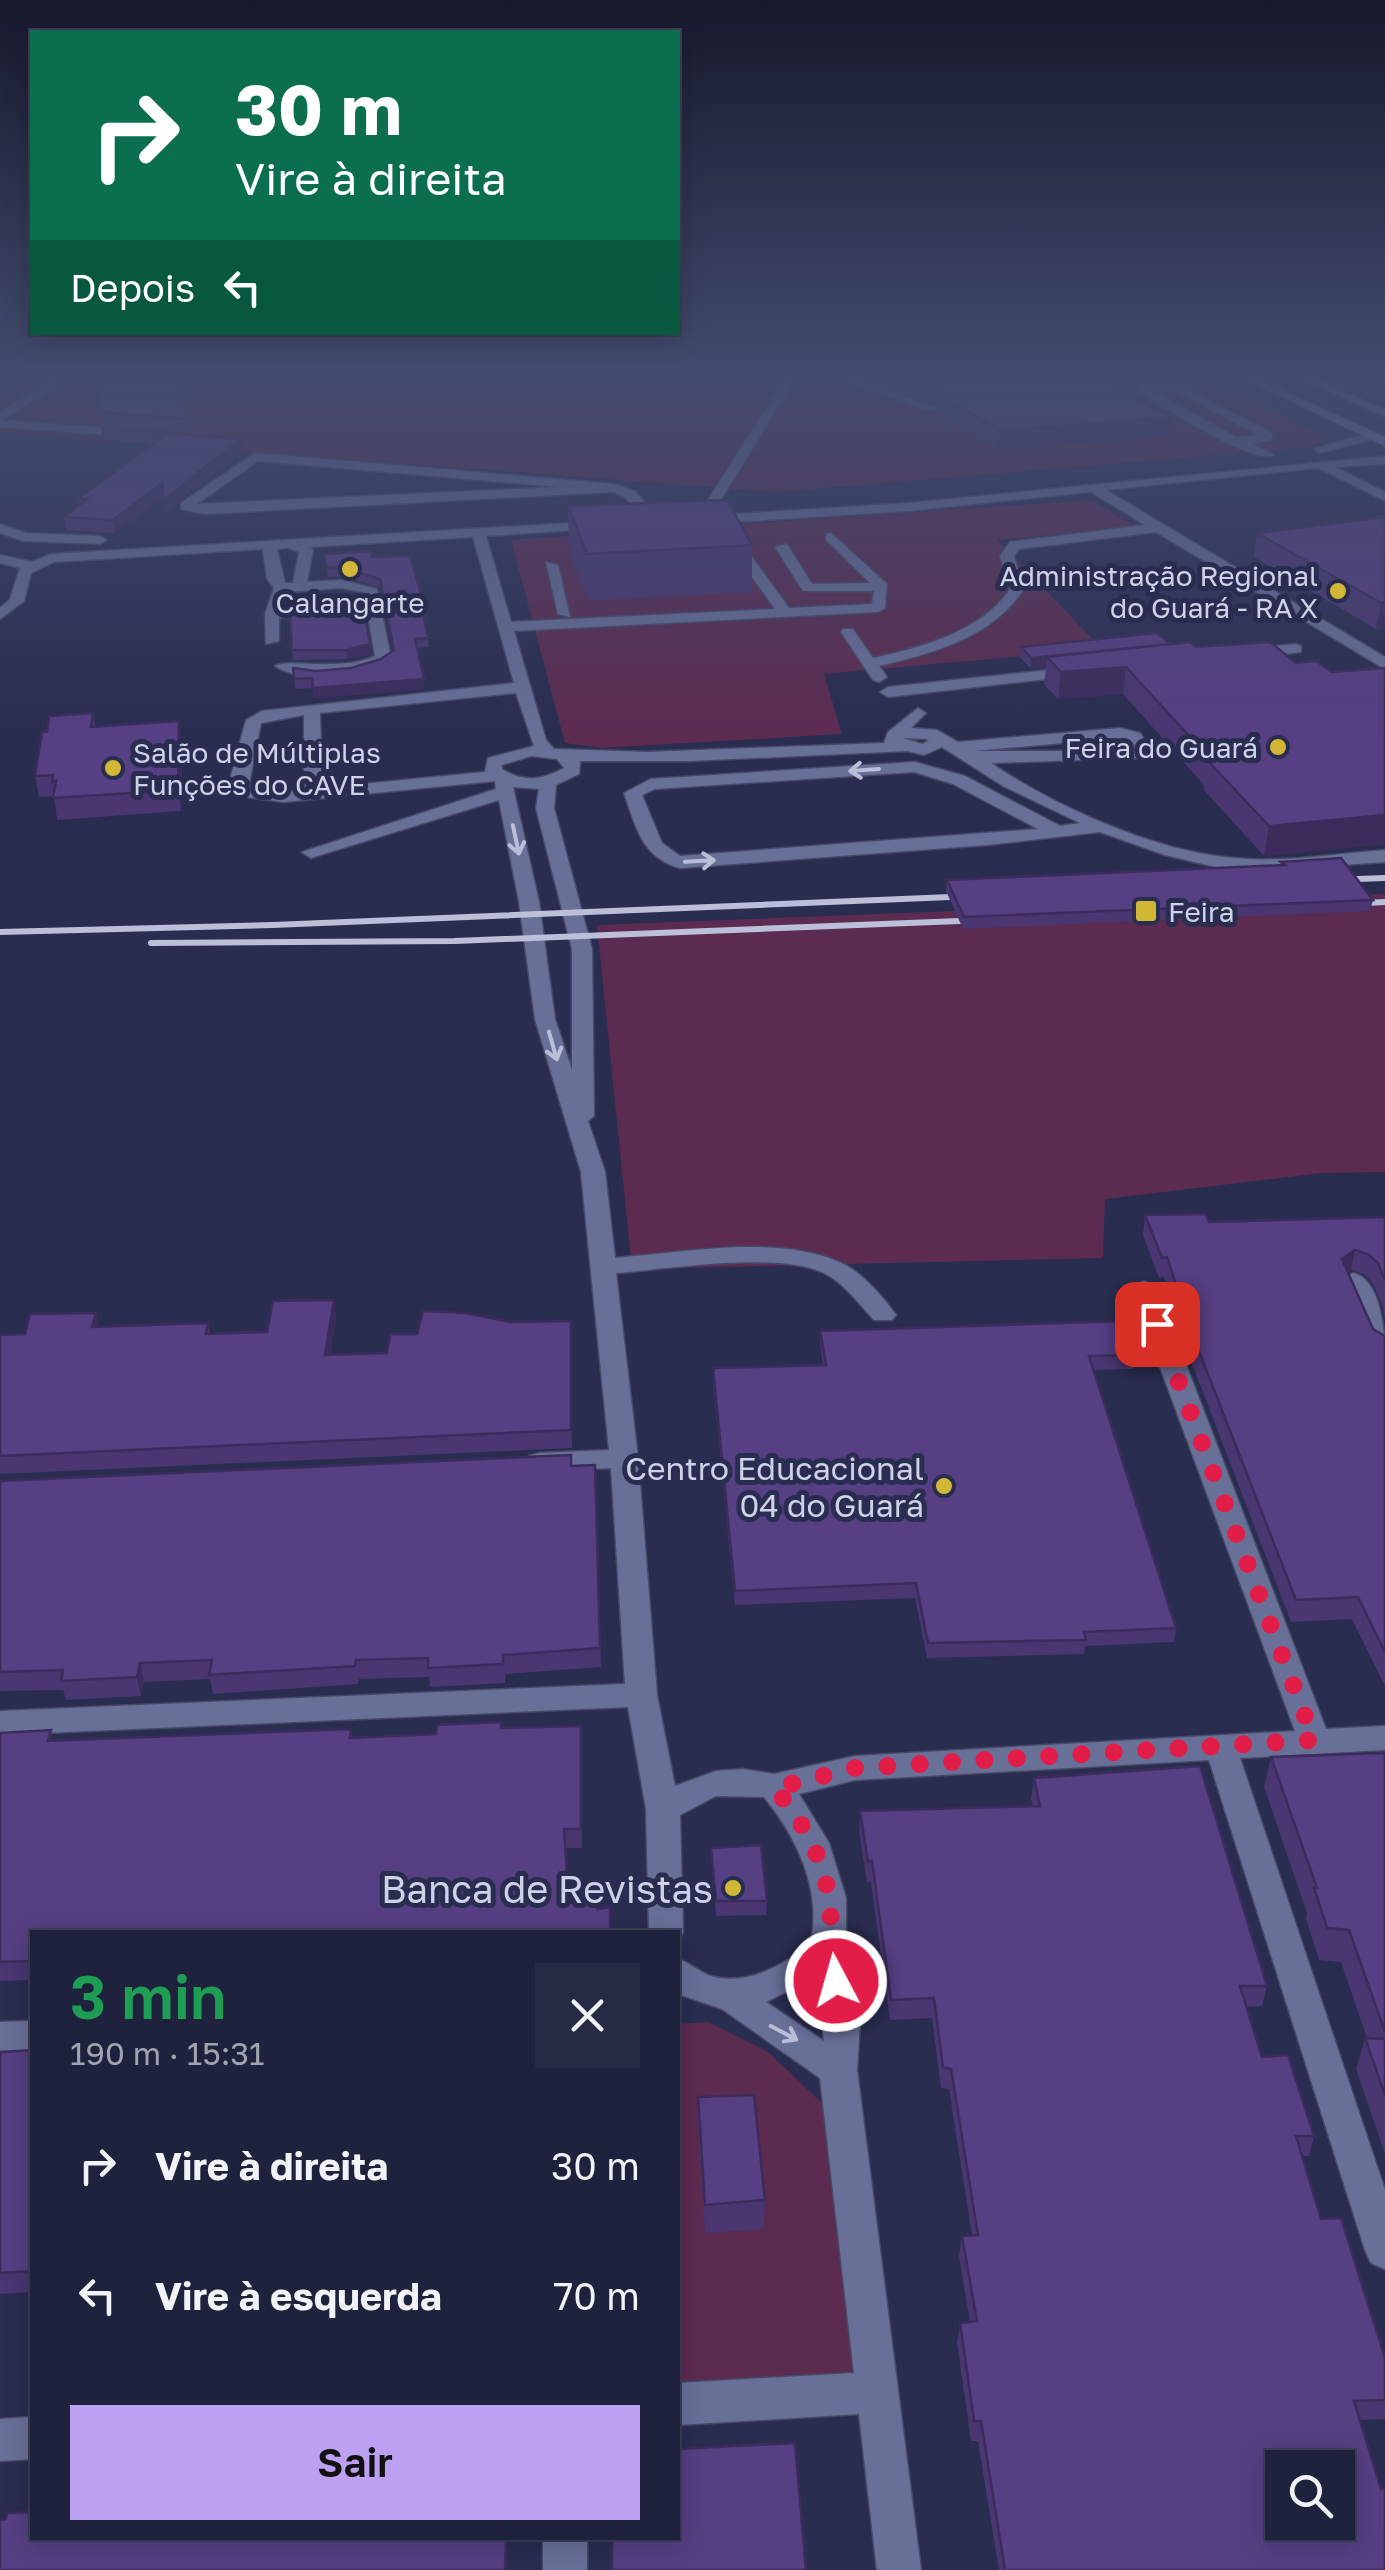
<!DOCTYPE html>
<html lang="pt">
<meta charset="utf-8">
<style>
:root{--surface:#1f223c;--page:#272a43;--text:#f1f3f6;--muted:#a1a4af;--line:#3c3f56;--accent:#bca0f2}
body{margin:0;font-family:"Golos Text",sans-serif;background:var(--page);color:var(--text);height:100vh;display:flex;flex-direction:column;font-size:38px;white-space:nowrap}
*{box-sizing:border-box;margin:0}
p{font-size:32px;color:var(--muted)}
.icon{flex:none;width:55px;height:55px;fill:none;stroke:currentColor;stroke-width:2;stroke-linecap:round;stroke-linejoin:round}
.map{position:relative;flex:1;overflow:hidden}
.sheet{position:absolute;left:30px;top:1930px;width:650px;height:610px;display:flex;flex-direction:column;background:var(--surface);border-radius:0px;box-shadow:0 5px 25px #0003,0 0 0 2px var(--line)}
.sheet>*{flex:none}
.banner{position:absolute;left:30px;top:30px;width:650px;height:305px;border-radius:0px;box-shadow:0 5px 25px #0003,0 0 0 2px var(--line);background:#0b6e4f;color:#fff;overflow:hidden}
.controls{position:absolute;left:1265px;top:2450px;display:grid;gap:20px}
.controls a{display:grid;place-items:center;width:90px;height:90px;border-radius:0px;background:var(--surface);box-shadow:0 5px 25px #0003,0 0 0 2px var(--line);font-size:50px}
.pin{position:absolute;display:grid;place-items:center;width:85px;height:85px;color:#fff;margin:-42px;border-radius:20px;box-shadow:0 5px 15px #0006}
.me{position:absolute;width:110px;margin:-55px;rotate:354deg;stroke-linejoin:round;filter:drop-shadow(0 0 8px #0008)}
.turn{display:flex;align-items:center;gap:35px;height:210px;padding:0 40px;font-size:45px}
.turn .icon{width:130px;height:130px;stroke-width:2.5}
.turn b{display:block;font-size:70px;line-height:85px}
.then{display:flex;align-items:center;height:95px;padding:0 40px;background:#0003;gap:20px;font-size:38px}
.round{display:grid;place-items:center;flex:none;width:105px;height:105px;border-radius:0px;background:var(--page)}
.headline{display:flex;align-items:center;justify-content:space-between;height:170px;padding:0 40px}
h1{font-size:60px;font-weight:600;line-height:75px;color:#1e9e55}
.button{display:flex;gap:20px;margin-top:auto;padding:20px 40px}
.button a{flex:1;height:115px;border-radius:0px;background:var(--accent);color:#111;font-size:40px;font-weight:600;line-height:115px;text-align:center}
ul{padding:0;list-style:none}
li{display:flex;align-items:center;gap:30px;height:130px;padding:0 40px}
li div{flex:1}
li b{display:block;font-size:38px}
li em{font-style:normal}
.map>svg:first-child{display:block}
.green{fill:#5c2b50}
.lines{fill:none;stroke-linecap:round;stroke-linejoin:round}
.minor-casing{stroke:#474a67;stroke-width:3}
.major-casing{stroke:#474a67;stroke-width:3}
.minor{fill:#697098;fill-rule:evenodd}
.major{fill:#8089bd;fill-rule:evenodd}
.rail{stroke:#bbbfd7;stroke-width:6}
.wall{fill:#4a3671}
.shaded-wall{fill:#3c2c5c}
.building{fill:#563f83;stroke:#3c2c5c;stroke-width:2.5;fill-rule:evenodd}
.oneway{stroke:#babed8}
.route{stroke:#e11d48;stroke-width:18;stroke-dasharray:0 32.4}
.poi-dot{fill:#d2b736;stroke:#292d50;stroke-width:4}
.labels{text-anchor:middle;dominant-baseline:central;stroke-width:10;stroke-linejoin:round;paint-order:stroke}
.far-poi-label{font-size:28px;fill:#ced2e8;stroke:#292d50;text-anchor:end}
.poi-label{font-size:32px;fill:#ced2e8;stroke:#292d50;text-anchor:end}
.near-poi-label{font-size:38px;fill:#ced2e8;stroke:#292d50;text-anchor:end}
</style>
<div class="map">
<svg width="1385" height="2570" viewBox="0 0 1385 2570">
<rect width="100%" height="100%" fill="#292d50"/>
<!-- green -->
<path class="green" d="M27,375h1178l120,63 -13,9 -536,45 -776,-60v-33z
M1091,500l45,27 -139,13 105,109 -278,25 18,60 -241,14 -36,-5 -54,-203z
M1385,894v278l-64,1 -216,26 -2,59 -471,11 -35,-344z
M708,2022l60,30 55,52 33,284 -178,5v-369z"/>
<g class="lines">
<!-- minor casing -->
<g class="minor-casing">
<path id="minor" d="M53,375h11l-8,12 -53,33 130,10 4,7 -137,-10v-15l48,-29z
M787,375h11l-81,131h-10l-1,-3z
M830,375h16l90,33 -10,2z
M1141,386h40l91,47v6l-19,5 21,11c-20,11 -113,-50 -137,-64zM1175,391l83,44 -22,2 -81,-45z
M1372,432l4,7 -57,14 -6,-4z
M255,453l359,31 21,7 13,16 -12,3 -11,-13 -12,-5 -408,22 -24,-5v-6zM258,461l301,26 -362,17z
M1385,456v8l-50,3 50,25v9l-67,-33 -212,22 279,167v12l-229,-137 -137,17 -5,7 10,33c-32,49 -91,64 -145,77l8,11 -8,5 -6,-2 -32,-48 2,-3h10l20,29c49,-11 108,-26 137,-69l-10,-33 10,-14 135,-17 -54,-33 -183,19 -205,13 -7,-4 7,-4 205,-13z
M603,521l5,1v6l-122,8 25,86 264,-13 -38,-53 7,-4 5,1 40,55 83,-4 2,-13h-71l-28,-44 12,-3 25,40 58,-1 -44,-43v-6l5,-1 56,51 -2,24 -7,4 -364,19 32,109 8,9 93,3 237,-9 4,-11 30,-24 8,5 -15,15 26,2 21,12 162,-14 20,5 9,13 -9,12 -149,5c61,42 159,86 233,94 53,7 108,-3 161,-7v12l-101,7h-60l-59,-14 -65,-23 -113,13 -307,23c-38,-10 -44,-41 -56,-75l27,-14 264,-17 50,14 95,50 20,-3 -77,-37 -61,-39 -18,8 -17,-4 -218,10h-109l-1,13 -23,11 -2,23 38,141 2,167 -6,5 17,51 10,86c66,-5 162,-24 224,4 22,9 43,34 57,53l-4,5h-18c-15,-16 -30,-37 -50,-47 -47,-22 -155,-4 -208,0l22,185 19,237 18,91 41,-15 27,-2 31,5 81,-18 440,-25 -164,-442 13,-8 13,8 169,440 59,-3v24l-145,8 145,432v79l-14,-6 -6,-13 -156,-490 -354,20 -56,14 30,49 17,55v46l14,78 -3,48 64,500h-44l-18,-156 -181,11v-42l176,-10 -34,-295 -98,-69 -44,-15v-35c13,4 23,15 36,18 34,8 73,-12 97,-36 11,-52 -15,-105 -47,-144l-48,-1 -36,19 3,117 -5,10v-10h-29l-3,-123 -18,-102 -628,28v-24l625,-27 -14,-216 -72,3 -10,-3 -4,-6 4,-6 10,-3 70,-3 -28,-278 -46,-153 -16,-117 -20,-102 -182,56 -6,2 -9,-6 194,-63 -1,-8 -211,21 -38,-5 -17,-14 17,-63 16,-9 252,-28 -41,-146 -163,10 3,3 -6,32 34,-2 36,9 14,69c-25,21 -88,27 -116,8 13,-8 68,6 100,-10l-8,-46 -88,8v23l-13,3 -1,-30 9,-26 -7,-9 -4,-30 -209,13 -23,11 -7,28 -24,18v-11l10,-9 10,-31 -20,-5v-8l32,7 19,-8zM288,548l11,4 -6,31h-8l-8,-34zM341,588l22,4 3,13 -85,4 6,-17zM516,693l18,53 -46,12 -3,14 -163,16 -2,-75zM304,715v75l-40,1 -15,-7 12,-61zM902,738l24,1 3,2 -7,3zM1119,738l13,8 -13,5h-146zM531,756l26,3 7,9c-21,12 -41,15 -62,1v-4zM914,772l39,12 85,45 -358,27 -18,-13 -20,-48 13,-6zM513,787l26,2 -3,19 36,141v121l-17,-51 -16,-117zM817,1977l7,64 -58,-39z
M0,524l26,9 74,3 7,4 -7,4 -76,-3 -24,-8z
M546,562l12,3 12,52 -12,-3z
M1296,644l5,2v6l-55,7 -8,-5 8,-5z
M1077,667l6,2v6l-195,22 -8,-5 8,-5z
M1353,1273c28,6 32,60 32,83l-13,-8 -31,-68z
M32,2021v32l-32,1v-32z
M32,2417v42l-32,2v-42z
M543,2538h44v32h-44z"/>
</g>
<!-- major casing -->
<g class="major-casing">
<path id="major" d="M1235,375h14l136,62v9z
M1294,375h15l76,35v7z"/>
</g>
<!-- minor -->
<use href="#minor" class="minor"/>
<!-- major -->
<use href="#major" class="major"/>
<!-- rail -->
<path class="rail" d="M1330,880l55,-2
M1345,904l40,-2
M0,932l273,-7 702,-29
M151,943l304,-2 530,-21"/>
</g>
<!-- wall -->
<path class="wall" d="M874,375h219l76,61 -171,14 -62,-38 1,-6 -16,-8v-4h-13l-34,-13z
M100,412l88,7 1,12 -87,-7z
M101,428l140,11 1,12 -79,63 -1,-17 -47,36 -49,-3 -2,-13 15,-12 -1,-6 76,-55 -51,-5z
M568,506l184,39v47l-164,9 -19,-49z
M1385,517v111l-9,1 -122,-72 3,-24z
M324,554l48,3 53,51 1,10h-2l5,29 -12,1 7,41 -110,9 -1,-10 -18,1 -2,-21 23,3 35,-3 30,-9 12,-9 -12,-62 -39,-12 -14,1z
M290,614l81,40 -24,5 -54,1z
M1170,644l126,19 36,9 53,-4v176l-121,12 -60,-66v-5l-81,-91 -65,5 -14,-15 2,-17 -16,1 -10,-11 1,-10z
M93,713l2,14 87,15 -1,69 -124,9 -3,-24 -15,1 -4,-21 12,-44z
M1281,862l92,38 -3,11 -407,18 -17,-38 1,-11 333,-14z
M1145,1215l64,7 176,-5v103l-2,-13 -10,-23 -9,-10 -13,-4 -3,2 25,57 12,7v350l-33,-67 -61,3 -105,-274 -22,-71 -5,1 -16,-43z
M334,1300l2,18 -6,37 57,-2 30,-19 93,-12 61,-1 1,127 -572,26v-139l25,-1 71,-21 2,14 110,-4 2,10 57,-1z
M820,1331l316,24 -2,14 -41,1 83,258 -2,14 -89,4 -1,8 -157,4 -12,-60 -180,7 -22,-223v-14l110,-3 -3,-21z
M595,1465l6,202 -96,7v9l-75,4 -1,-10 -70,2 -1,5 -145,10 -3,-15 -66,3 -3,14 -75,4 -3,-10 -63,1v-210z
M501,1728l81,17v103h-17l4,55 28,6 13,23h-578v48l-32,1v-248l54,8 297,-12 1,9 84,-4z
M1385,1753v401l-29,-85 9,-31h2l-26,-76 -22,-2 -13,-41 1,-6 -43,-126 7,-30z
M1034,1778l233,208 -5,20 -16,1 16,50 52,79 -5,20h-7l19,63 64,139v61l-25,1 25,150h-386l-21,-129h-7l-14,-98 3,-20 10,-1 -11,-66 3,-20 10,-1 -23,-146 -8,-1 -9,-70 -42,2 -19,-138h-4l-8,-51 1,-20 173,-4 -2,-8z
M711,1848l56,53 -1,14 -50,1z
M32,2050v242l-32,2v-242z
M698,2097l67,103 -1,29 -59,4 -7,-107z"/>
<!-- shaded-wall -->
<path class="shaded-wall" d="M1171,417l-2,19 -171,14 2,-19z
M241,439l1,12 -79,63 -1,-13z
M163,482l1,13 -49,38 -2,-13z
M1385,602v26l-9,1 5,-26z
M370,644l1,10 -24,5 -1,-9z
M1170,644l-123,13 -1,10 -16,1 1,-10z
M1126,667l-3,27 -65,5 3,-27z
M424,679v10l-110,9 -1,-10z
M179,721l3,21 -1,69 -3,-21z
M1385,815v29l-121,12 5,-30z
M1355,1250l-4,20 -14,9 5,-20z
M334,1300l2,18 -9,55 -2,-18z
M96,1313l3,17 -7,-3z
M140,1663l4,19 -3,14 -4,-19z
M506,2538h2l-1,32h-2z"/>
<!-- building -->
<path class="building" d="M97,375h80l11,44 -88,-7z
M907,375h186l78,42 -171,14 -62,-37 3,-5 -19,-9 2,-3z
M101,428l140,11 -79,62 1,-19 -50,38 -49,-3 23,-18h-9l90,-66z
M727,500l25,45 -165,9 -19,-48z
M1385,517v85l-4,1 -124,-70z
M372,551v6l38,-1 15,52 -3,1 6,29 -13,1 9,40 -111,9 -1,-10 -18,1 -1,-11 23,3 35,-3 30,-9 13,-9 -14,-71 -39,-12 -14,1 -3,-14z
M363,606l7,38 -24,6h-54l-2,-36z
M1157,633l13,11 -139,14 -10,-11z
M1190,642l6,5 74,-5 26,21 20,-2 16,11 53,-4v147l-116,11 -61,-65h4l-86,-94 -65,5 -14,-15z
M93,713l-2,14 88,-6 -1,69 -125,8 3,-17 -4,1 1,-7 -18,1 7,-44h5l2,-16z
M1341,858l32,42 -409,17 -17,-37 338,-15 -4,-3z
M1206,1214l3,8 176,-5v63l-7,-17 -10,-9 -13,-4 -13,9 31,70 12,7v316l-27,-55 -62,3 -106,-272 -23,-71 -5,1 -17,-43z
M334,1300l-9,55 62,-2 3,-19h27l6,-23 43,2 44,9 61,-1v109l-571,26v-121l25,-1 5,-20 66,-1 -4,14 116,-4 -2,11 61,-2 6,-31z
M1124,1321l12,34 -47,1 87,272 -92,4 2,8 -158,3 -12,-60 -181,8 -22,-223 113,-3 -6,-34z
M571,1455v11l24,-1 5,183 -97,7v9l-75,4v-10l-72,2 -1,6 -146,9 3,-15 -72,3 -3,14 -76,4 2,-11 -63,2v-191z
M501,1722v6l80,-2v103h-17l5,74 27,-2 1,8 13,-2v25h-578v29l-32,1v-229l51,-3 -3,11 303,-12 -1,9 86,-4 1,-9z
M1385,1753v279l-36,-102 -22,-2 -13,-40h3l-46,-131z
M1200,1766l67,220h-27l22,71 26,-2 26,81h-18l25,83 20,-1 44,140v42l-31,1 27,88h4v81h-380l-24,-149h-7l-14,-98 17,-2 -15,-85 16,-1 -27,-166 -8,-2 -9,-69 -43,2 -19,-139 -4,1 -8,-51 180,-5 -6,-28zM1282,2468h56v54h-56z
M761,1845l6,56h-51l-5,-53z
M1365,2038l20,1v56z
M32,2050v221l-32,2v-221z
M754,2095l11,105 -60,5 -7,-108z
M795,2443l11,127h-194v-32h66v-89z
M32,2512v26h474l-1,32h-505v-50l6,-1 1,-6z"/>
<!-- one-way arrows -->
<defs><path id="oneway-shaft" d="M-6 0H5M1.5-3L5.5 0L1.5 3" fill="none" stroke-width="1.6" stroke-linecap="round" stroke-linejoin="round" transform="scale(2.5)"/></defs>
<g class="oneway">
<use href="#oneway-shaft" transform="translate(864 770) rotate(176)"/>
<use href="#oneway-shaft" transform="translate(516 840) rotate(78)"/>
<use href="#oneway-shaft" transform="translate(700 861) rotate(-3)"/>
<use href="#oneway-shaft" transform="translate(553 1046) rotate(74)"/>
<use href="#oneway-shaft" transform="translate(784 2033) rotate(28)"/>
</g>
<!-- sky -->
<linearGradient id="sky" x2="0" y2="1"><stop stop-color="#17192c"/><stop offset="0.51" stop-color="#434c6f"/><stop offset="1" stop-color="#434c6f" stop-opacity="0"/></linearGradient>
<rect width="1385" height="735" fill="url(#sky)"/>
<g class="lines">
<!-- route -->
<path class="route" d="M836,1981c-5,-20 -5,-35 -5,-55 0,-54 -23,-100 -57,-138l81,-20 459,-28 -157,-416"/>
</g>
<!-- markers -->
<g class="poi-dot">
<circle cx="350" cy="569" r="10"/>
<circle cx="1338" cy="591" r="10"/>
<circle cx="1278" cy="747" r="10"/>
<circle cx="113" cy="768" r="10"/>
<rect x="1134" y="899" width="24" height="24" rx="5"/>
<circle cx="944" cy="1486" r="10"/>
<circle cx="733" cy="1888" r="10"/>
</g>
<g class="labels">
<!-- far-poi labels -->
<g class="far-poi-label">
<text x="1318" y="575">Administração Regional<tspan x="1318" dy="32">do Guará - RA X</tspan></text>
<text x="350" y="602" text-anchor="middle">Calangarte</text>
<text x="1258" y="747">Feira do Guará</text>
<text x="133" y="752" text-anchor="start">Salão de Múltiplas<tspan x="133" dy="32">Funções do CAVE</tspan></text>
<text x="1168" y="911" text-anchor="start">Feira</text>
</g>
<!-- poi labels -->
<g class="poi-label">
<text x="924" y="1468">Centro Educacional<tspan x="924" dy="37">04 do Guará</tspan></text>
</g>
<!-- near-poi labels -->
<g class="near-poi-label">
<text x="713" y="1888">Banca de Revistas</text>
</g>
</g>
</svg>
<div class="controls">
<a><svg class="icon" aria-label="search" viewBox="0 0 24 24"><circle cx="10" cy="10" r="6"/><path d="M15 15l6 6"/></svg></a>
</div>
<div class="pin" style="left:1157px;top:1324px;background:#d93025"><svg class="icon" aria-label="arrive" viewBox="0 0 24 24"><path d="M6 21V4h12l-3 4 3 4H6"/></svg></div>
<svg class="me" style="left:836px;top:1981px" viewBox="-20 -20 40 40"><circle r="17" fill="#e11d48" stroke="#fff" stroke-width="3"/><path d="M0-11L8 9 0 5-8 9z" fill="#fff"/></svg>
<div class="banner">
<div class="turn"><svg class="icon" aria-label="right" viewBox="0 0 24 24"><path d="M7 20v-9h11M14 6l5 5-5 5"/></svg><div><b>30 m</b>Vire à direita</div></div>
<div class="then">Depois<svg class="icon" aria-label="left" viewBox="0 0 24 24"><path d="M17 20v-9H6M10 6l-5 5 5 5"/></svg></div>
</div>
<section class="sheet">
<div class="headline"><div><h1>3 min</h1><p>190 m · 15:31</p></div><a class="round"><svg class="icon" aria-label="close" viewBox="0 0 24 24"><path d="M6 6l12 12M18 6L6 18"/></svg></a></div>
<ul>
<li><svg class="icon" aria-label="right" viewBox="0 0 24 24"><path d="M7 20v-9h11M14 6l5 5-5 5"/></svg><div><b>Vire à direita</b></div><em>30 m</em></li>
<li><svg class="icon" aria-label="left" viewBox="0 0 24 24"><path d="M17 20v-9H6M10 6l-5 5 5 5"/></svg><div><b>Vire à esquerda</b></div><em>70 m</em></li>
</ul>
<div class="button"><a>Sair</a></div>
</section>
</div>
